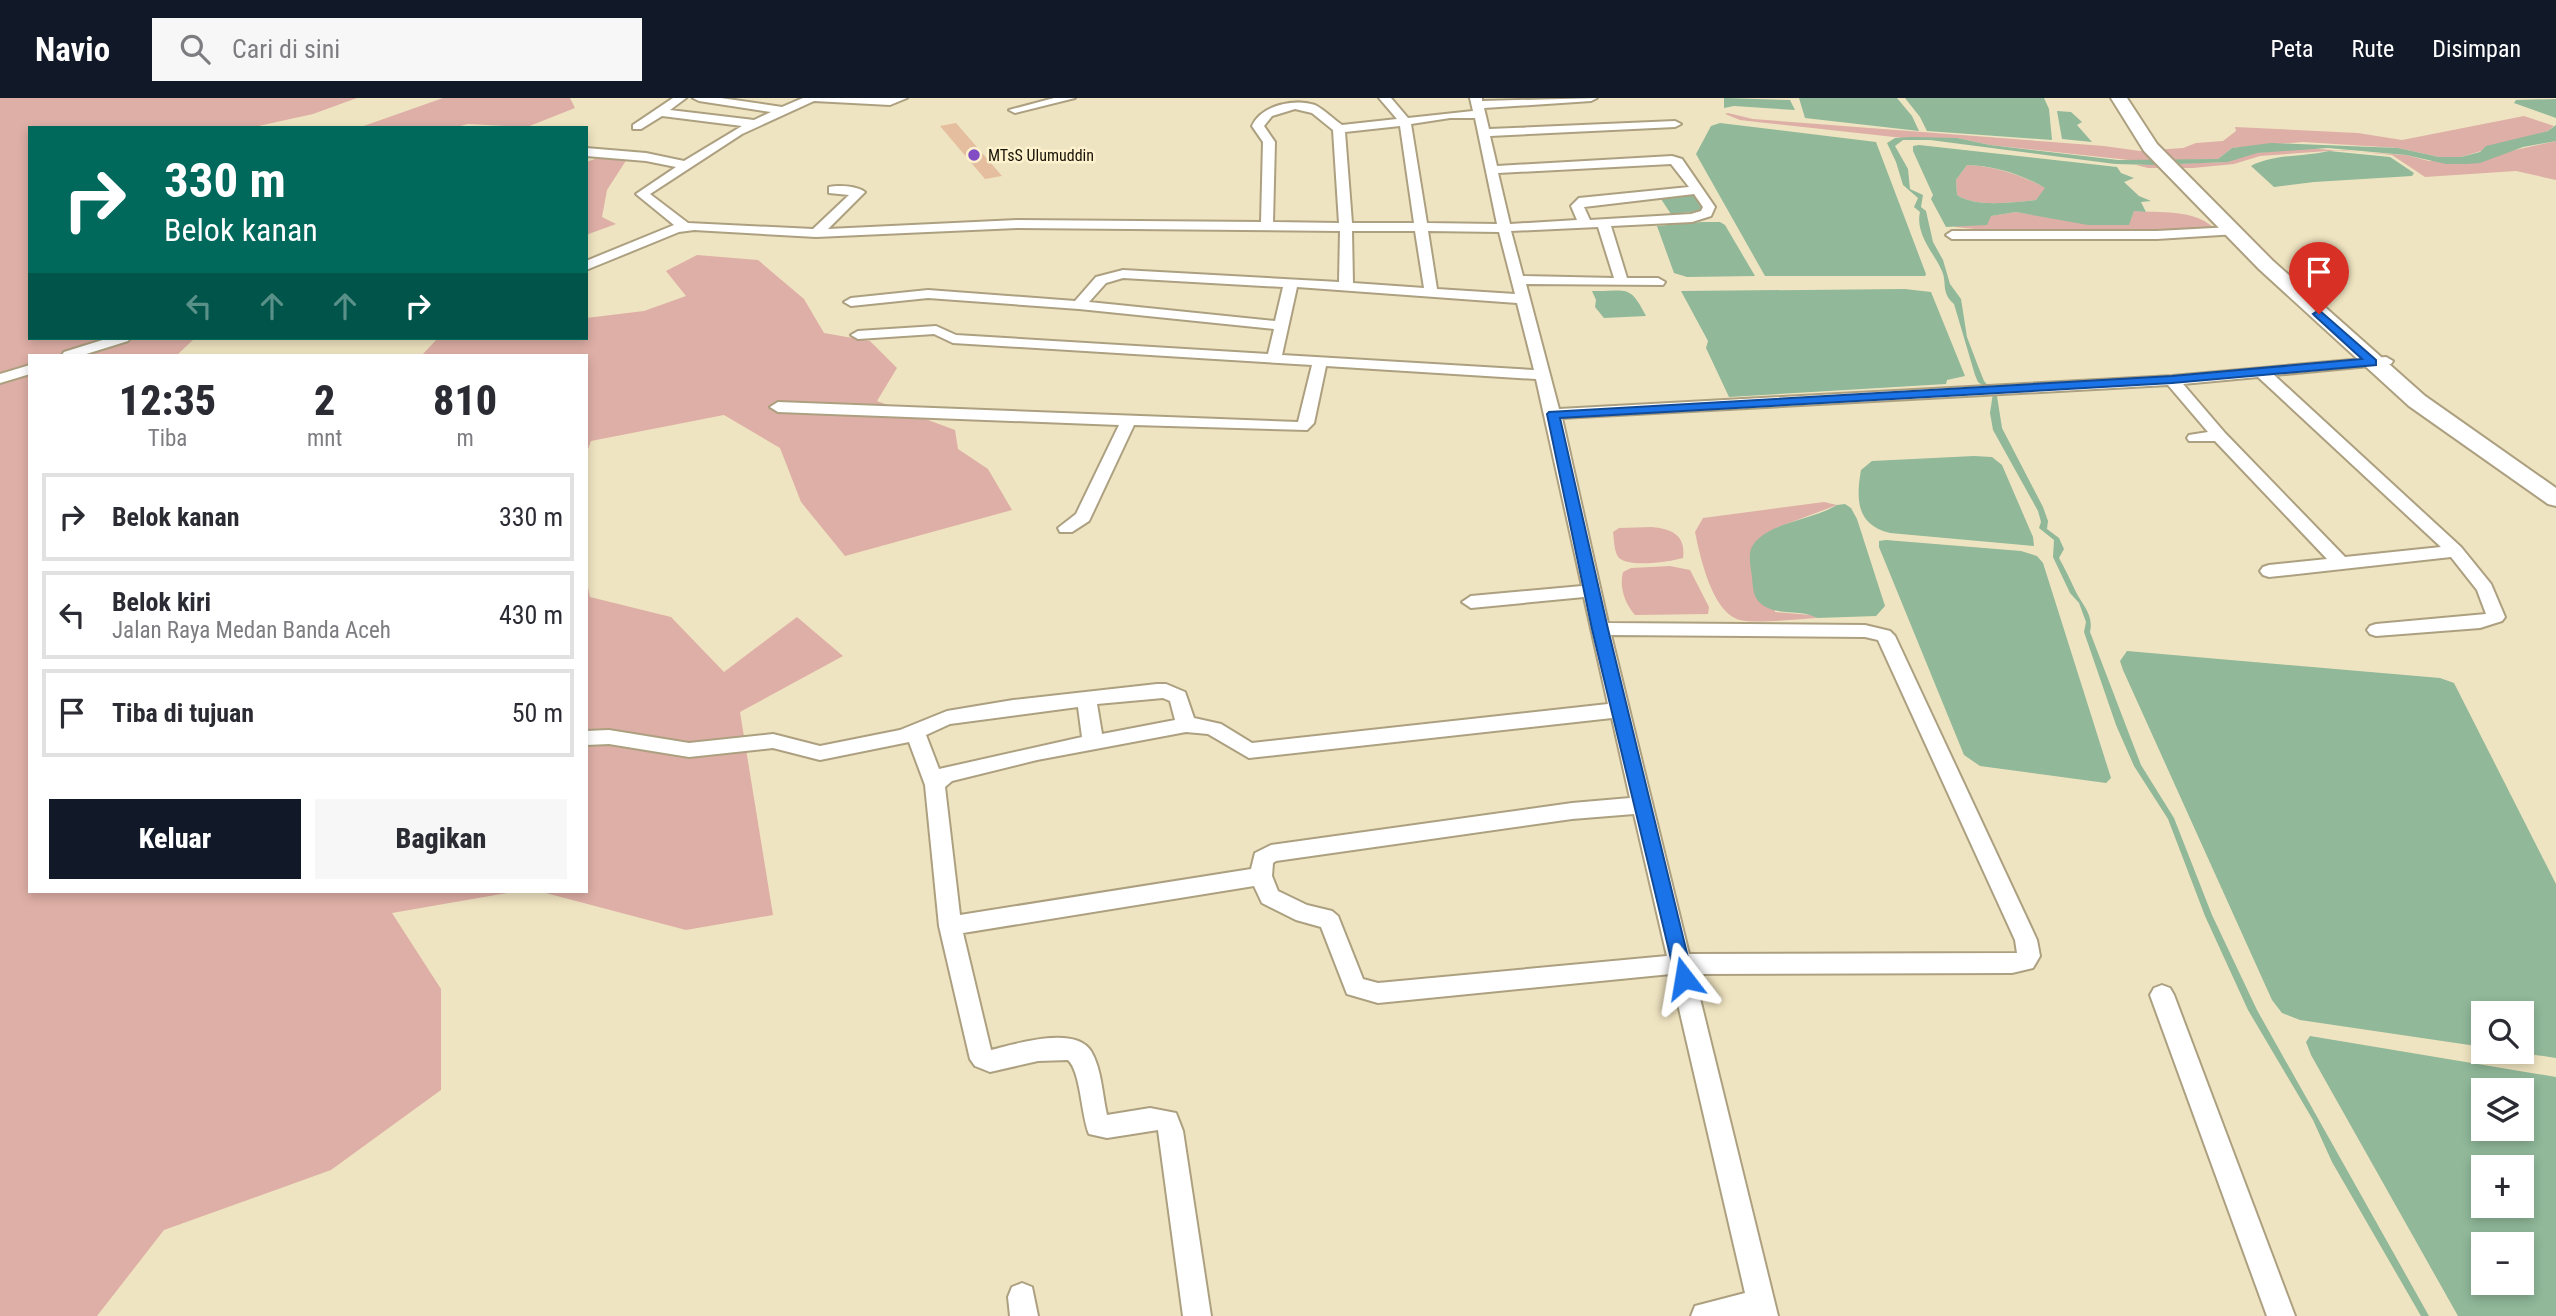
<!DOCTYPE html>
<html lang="id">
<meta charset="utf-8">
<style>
:root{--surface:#fff;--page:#f7f7f7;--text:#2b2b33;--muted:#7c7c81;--line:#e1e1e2;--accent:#111827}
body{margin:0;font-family:"Roboto Condensed",sans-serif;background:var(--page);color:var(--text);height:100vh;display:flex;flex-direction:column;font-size:26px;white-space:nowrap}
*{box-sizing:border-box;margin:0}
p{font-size:23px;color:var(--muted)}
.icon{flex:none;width:38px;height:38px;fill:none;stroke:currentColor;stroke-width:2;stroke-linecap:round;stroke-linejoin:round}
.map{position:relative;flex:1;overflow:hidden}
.panel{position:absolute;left:28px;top:256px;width:560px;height:539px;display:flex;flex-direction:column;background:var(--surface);border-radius:0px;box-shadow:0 4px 10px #0003}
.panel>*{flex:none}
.banner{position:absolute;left:28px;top:28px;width:560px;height:214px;border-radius:0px;box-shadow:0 4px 10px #0003;background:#00695c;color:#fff;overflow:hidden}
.controls{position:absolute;left:2471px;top:903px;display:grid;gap:14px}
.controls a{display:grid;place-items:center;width:63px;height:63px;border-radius:0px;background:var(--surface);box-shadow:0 4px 10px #0003;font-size:35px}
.pin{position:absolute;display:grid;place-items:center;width:60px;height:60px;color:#fff;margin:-72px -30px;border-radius:50% 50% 50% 0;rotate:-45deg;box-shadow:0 0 7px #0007}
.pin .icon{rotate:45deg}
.me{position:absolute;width:77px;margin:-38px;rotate:346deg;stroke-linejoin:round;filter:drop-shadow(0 0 5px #0008)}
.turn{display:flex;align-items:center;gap:24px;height:147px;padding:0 21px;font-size:32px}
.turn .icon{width:91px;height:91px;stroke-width:2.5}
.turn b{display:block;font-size:49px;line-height:60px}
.lanes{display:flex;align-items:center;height:66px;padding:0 21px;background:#0003;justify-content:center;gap:35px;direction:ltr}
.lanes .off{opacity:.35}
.eta{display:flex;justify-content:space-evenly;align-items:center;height:119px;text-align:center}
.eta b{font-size:42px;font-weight:800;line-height:49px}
.cta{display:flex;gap:14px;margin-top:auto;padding:14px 21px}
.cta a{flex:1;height:80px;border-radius:0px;background:var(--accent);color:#fff;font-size:28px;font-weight:800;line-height:80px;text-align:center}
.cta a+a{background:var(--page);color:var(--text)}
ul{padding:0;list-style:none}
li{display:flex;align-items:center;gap:21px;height:88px;margin:0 14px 10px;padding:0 7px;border:4px solid var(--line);border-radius:0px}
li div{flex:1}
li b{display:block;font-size:26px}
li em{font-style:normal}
header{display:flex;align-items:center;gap:42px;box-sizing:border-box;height:98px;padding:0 35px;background:var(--accent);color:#fff}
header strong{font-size:33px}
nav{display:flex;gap:38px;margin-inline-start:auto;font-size:24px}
.search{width:490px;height:63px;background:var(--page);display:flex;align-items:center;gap:18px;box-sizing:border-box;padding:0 24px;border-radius:0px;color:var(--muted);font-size:26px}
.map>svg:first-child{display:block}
.green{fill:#deafa6}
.water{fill:#90b899;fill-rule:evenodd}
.building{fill:#e4be9e}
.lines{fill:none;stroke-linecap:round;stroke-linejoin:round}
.minor-casing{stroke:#aca080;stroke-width:4}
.highway-casing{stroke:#aca080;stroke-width:4}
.minor{fill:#fff;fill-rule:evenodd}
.highway{fill:#fff;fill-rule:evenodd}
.route{fill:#1a73e8;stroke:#114b97;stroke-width:2}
.poi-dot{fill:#824dc4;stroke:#fdf1ce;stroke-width:2.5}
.labels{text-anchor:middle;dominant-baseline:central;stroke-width:5;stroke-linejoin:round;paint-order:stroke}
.far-poi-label{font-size:16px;fill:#181407;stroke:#fdf1ce;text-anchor:start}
</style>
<header>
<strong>Navio</strong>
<div class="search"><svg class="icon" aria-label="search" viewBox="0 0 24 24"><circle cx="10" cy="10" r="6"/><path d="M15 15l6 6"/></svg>Cari di sini</div>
<nav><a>Peta</a><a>Rute</a><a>Disimpan</a></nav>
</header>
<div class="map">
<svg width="2556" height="1218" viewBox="0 0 2556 1218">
<rect width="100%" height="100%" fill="#efe4c1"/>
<!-- green -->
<path class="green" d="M0,0h357l-44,16 -63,14h-220v210h165l-18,17h-147v536h489l-127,22 49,76v101l-110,80 -167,60 -67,86h-97z
M443,0h127l5,10 -48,19 -59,-3 -15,4h-95z
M1728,15l25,6 351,27 36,5 43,-3 13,-5 27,-2 13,-10 -1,-4 123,6 44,7 122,-24 30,10 -6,5 -87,26h-22l-41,-9 -95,-6 -71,6 -14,11 -71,3 -157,-17 -33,-7h-54l-146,-16 -17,-2 -15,-6z
M2556,43v39l-40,-9 -91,6 -33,-22 -50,-5 -82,6 -26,8 -41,4h-45l-12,-3 92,-3 18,-8 58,-6 102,7 23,6 72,-8z
M598,60l29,1 -20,31 -5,27 14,7 -30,11v-73z
M1967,67c29,1 53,10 79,23l-10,12c-24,2 -59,8 -79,-5l-1,-15z
M2134,113c25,2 59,-2 79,16l-44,3h-185l-29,-3v-2l10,1 26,-10 25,-4 31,5 84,2z
M697,157l61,5 46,39 20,34 46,8 27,27 -20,33 78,29 3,19 30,20 24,41 -167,46 -44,-54 -21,-54 -56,-33 -133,26 -5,14v-100h-164l16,-17h148v-20l58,-7 42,-15 -20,-25z
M1824,404l13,3 -61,23 -1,84 36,3 6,3c-20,1 -60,6 -77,2 -28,-7 -40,-64 -45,-88l8,-14z
M1652,429c20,2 34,8 31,31 -14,4 -60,11 -66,-3 -3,-7 -3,-16 -4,-23l6,-4z
M1670,468l20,4 19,37 -1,7 -73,1c-10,-11 -16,-28 -12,-43l8,-4z
M586,480l4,19 81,20 53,55 73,-55 46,39 -103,56 33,203 -87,15 -148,-39h48z"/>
<!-- water -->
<path class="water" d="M1724,0l66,2 5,10 -61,-4 -10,2z
M1799,0h98l15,18 7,15 -114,-13z
M1905,0h139l5,11 3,31 -125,-9 -7,-14z
M2556,1v19l-42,-15 2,-3z
M2057,13l14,1 11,10 -5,3 15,17 -30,-3z
M1720,25l156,19 50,132 -1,2h-160l-69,-122 15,-28z
M2556,27v16l-33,6 -43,16 -13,1h-21l-40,-9 -78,-7 -71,5 -29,9 -75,3 -38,-1 -185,-24h-27l-8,6 13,23 2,20 13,6 -2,12 5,4 7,31 10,18 7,24 11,15 6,38 11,29 6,15 13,15 5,32 41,79 5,14 -1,8 12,9 5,11 -5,9c6,11 11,21 16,32 7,15 19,24 15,42l51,133 33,53 38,97 45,95 172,306h-8l-89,-154 -19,-42 -65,-110 -43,-94 -37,-97 -34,-53 -18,-41 -32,-93 2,-10 -7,-19 -9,-10 -17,-36 1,-17 -15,-12 2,-6 -3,-11 -45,-81 -3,-17 3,-20 -15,-11 -3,-7 -21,-71c-14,-12 -6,-22 -13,-35 -8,-17 -26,-36 -21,-57l-6,-5 4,-9 -15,-13 -7,-23 -9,-19 8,-5 16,-1 46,1 33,7 128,15 100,-1 14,-11 39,-5 127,5 41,9h22l19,-5 6,-6 62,-15z
M1919,47l198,22 4,6 13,5 -10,4 15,14 12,5 -10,1 5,10 -12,-1 -5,14h-41l-72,-13 -25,4 -4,9 -41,2 -15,-28 2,-4 -20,-44v-5zM1967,67c28,1 54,9 78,23l-9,12c-24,2 -59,8 -79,-5l-1,-15z
M2329,53l61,6 24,16 -2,3 -98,6 -40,5 -23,-21c22,-12 53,-9 78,-15z
M1693,95l8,14 -1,4 -29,3 -12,-18z
M1702,124h18l5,3 30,51 -68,1 -13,-4 -17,-47z
M1905,191l26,3 34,84 -18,4 -1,4 -217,13 -23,-49 2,-7 -27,-50z
M1592,193c35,1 37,-8 54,25l-42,2 -9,-11 1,-7z
M1974,358l18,1 10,8 31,72 1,9 -144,-13c-34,-8 -34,-34 -29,-63l11,-9z
M1845,406l6,4 6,11 28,87 -9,10 -59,2c-15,-9 -37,-2 -53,-12 -11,-7 -11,-17 -12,-29 -1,-9 -5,-24 1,-32 16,-23 60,-25 84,-40z
M1886,442l135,11 16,5 6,7 68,215 -5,5 -126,-17 -16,-11 -85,-208v-6z
M2127,553l313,27 14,5 102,201v174l-40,-6h6v-39h-39v34l-183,-27 -18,-7 -10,-13 -149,-330 -3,-9z
M2310,938l246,41v239h-98l-147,-261 -5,-13zM2483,992h39v39h-39zM2483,1069h39v39h-39zM2483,1146h39v39h-39z"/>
<!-- building -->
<path class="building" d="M956,25l46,53 -17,3 -45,-53z"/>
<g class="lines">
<!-- minor casing -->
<g class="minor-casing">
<path id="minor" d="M673,0h13l-16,12 84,10 17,-8 -72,-11 -6,-3h28l61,9 21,-9h104l-17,7 -76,-4 -72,33 -92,60 38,29 125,6 36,-34 -20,-2v-6c10,-2 28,-1 36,5l-37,37 189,-9 244,2 2,-80 -11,-16c9,-21 43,-28 63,-21 10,5 18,14 27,20l55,-6 -18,-21h12l17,20 65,-7 -3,-13h12v3l115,-3 -6,3 -107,7 5,21 186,-8 6,3 -6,3 -185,9 7,30 175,-10 10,3 33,48 -4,9 -19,6 -81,4 16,52h31l7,4 -2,3 -137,-1 33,125 613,-33 214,-19 7,4 -2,3 -117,11 187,172 30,37 14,33 -3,4 -22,7 -104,8 -6,-2 -3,-4 3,-4 6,-2 110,-10 -9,-24 -26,-33 -182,20 -6,-2 -3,-4 3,-4 6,-2 58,-6 -112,-118h-26l-2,-3 2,-3 19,-3 -40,-47 -606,33 46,205 257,2 25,6 5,5 142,304 3,16 -7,12 -21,5 -318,1 84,342h-87l4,-10 50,-13 -74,-319 -293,29 -31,-9 -26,-67 -25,-7 -34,-17 -8,-17 -291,47 28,117c24,-6 84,-25 100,1 11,19 11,43 16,64l43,-7 26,5 7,18 28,185h-28l-25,-186 -51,8 -18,-4c-8,-19 -8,-62 -21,-74l-30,1 -48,11 -15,-6 -5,-7 -31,-133 -14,-141 -16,-43 -89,18 -47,-12 -84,9 -80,-13 -23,1v-14l23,-1 80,13 84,-9 47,12 80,-16 47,-19 66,-11 144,-16h9l19,8 9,26 27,6 31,19 356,-39 -24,-107 -113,11 -9,-6 9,-6 111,-10 -46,-207 -210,-13 -12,57 -7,7 -173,-5 -45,96 -17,11h-12l-2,-4 18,-14 43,-89 -341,-13 -8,-5 8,-5 520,20 14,-57 -359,-22 -19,-9 -76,5 -7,-4 7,-4 78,-5 20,9 312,19 6,-25 -195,-20 -151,-11 -77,8 -7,-4 7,-4 77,-8 147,11 21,-24 27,-7 216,12 1,-51 -323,-3 -201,9 -122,-7 -15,2 -93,38v-9l88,-36 -38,-31 40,-27 -30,-6 -60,-5v-8l60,5 38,8 58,-35 -80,-10 -21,13h-8v-4zM1295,11l17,4 21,17 6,93 -66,-1 2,-80 -11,-16 8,-10zM1450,20h25l22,106 -70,-1 -16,-99zM1400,28l14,97h-62l-7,-91zM1671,66l18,23 -110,11 -8,8 6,14 -67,4 -12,-51zM1694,96l9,13 -2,4 -10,3 -101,6 -6,-13zM1598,129l16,51 -91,-2 -12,-45zM1352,133h63l9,57 -71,-5zM1428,133l71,1 16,62 -78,-5zM1123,180l160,9 -8,34 -186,-19 17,-19zM1297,189l220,16 17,67 -252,-15zM2258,279l183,170 -96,10 -120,-124 -42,-49zM1611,537l254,2 13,3 137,300 2,13 -328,1zM1163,600l7,3 5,19 -73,14 -5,-30zM1078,609l4,30 -143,32 -13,-34 24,-11zM1612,620l18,80 -58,5 -301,42 -16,8 -4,16 -291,46 -15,-128 7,-6 85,-21 149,-28 22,2 41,24zM1634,716l33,142 -289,27 -15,-4 -25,-63 -6,-5 -25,-6 -29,-14 -6,-15 1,-13 3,-2 296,-42z
M1054,0h21l-60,15 -6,-3z
M2232,129l5,1v6l-80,5h-205l-6,-4 6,-4h205z
M109,240h21l-2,3 -45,14h-21l2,-3z
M30,267v9l-30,9v-9z
M2162,887l8,3 4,7 121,321h-28l-117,-321 4,-7z
M1022,1185l10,4 6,29h-28l-2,-19 4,-10z"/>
</g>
<!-- highway casing -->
<g class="highway-casing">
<path id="highway" d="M2111,0h16l30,46 116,117 152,135 131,92v18l-8,-2 -139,-98 -150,-137 -115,-118z"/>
</g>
<!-- minor -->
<use href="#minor" class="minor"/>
<!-- highway -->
<use href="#highway" class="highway"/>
</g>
<!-- route -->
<path class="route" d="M2319,212l57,50v5l-204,18 -612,35 48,211 85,349 -3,6 -6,2 -7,-2 -85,-355 -45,-215 2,-2 623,-36 190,-17 -47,-43 -2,-2z"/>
<!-- markers -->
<circle class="poi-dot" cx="974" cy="57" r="7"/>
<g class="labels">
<!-- far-poi labels -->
<g class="far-poi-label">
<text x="988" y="57">MTsS Ulumuddin</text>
</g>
</g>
</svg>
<div class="controls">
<a><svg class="icon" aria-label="search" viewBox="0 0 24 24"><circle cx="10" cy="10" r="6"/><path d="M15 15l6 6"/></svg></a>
<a><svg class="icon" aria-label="layers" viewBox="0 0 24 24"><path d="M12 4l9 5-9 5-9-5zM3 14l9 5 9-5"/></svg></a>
<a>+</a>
<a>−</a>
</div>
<div class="pin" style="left:2319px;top:216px;background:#d93025"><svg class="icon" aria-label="arrive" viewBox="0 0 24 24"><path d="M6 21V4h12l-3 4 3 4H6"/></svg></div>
<svg class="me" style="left:1684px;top:880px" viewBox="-20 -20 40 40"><path d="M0-17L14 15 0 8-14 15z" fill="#1a73e8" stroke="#fff" stroke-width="4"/></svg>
<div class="banner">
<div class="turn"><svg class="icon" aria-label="right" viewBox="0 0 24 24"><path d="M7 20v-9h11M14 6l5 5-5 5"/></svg><div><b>330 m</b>Belok kanan</div></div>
<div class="lanes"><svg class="icon off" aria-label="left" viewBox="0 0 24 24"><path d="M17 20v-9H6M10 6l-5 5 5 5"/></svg><svg class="icon off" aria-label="ahead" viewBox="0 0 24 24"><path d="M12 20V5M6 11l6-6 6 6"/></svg><svg class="icon off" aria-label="ahead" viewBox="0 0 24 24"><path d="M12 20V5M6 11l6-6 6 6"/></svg><svg class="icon" aria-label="right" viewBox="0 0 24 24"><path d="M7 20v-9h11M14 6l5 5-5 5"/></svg></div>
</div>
<section class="panel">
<div class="eta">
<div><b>12:35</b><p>Tiba</p></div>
<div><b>2</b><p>mnt</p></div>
<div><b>810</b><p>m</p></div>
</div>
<ul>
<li><svg class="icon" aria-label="right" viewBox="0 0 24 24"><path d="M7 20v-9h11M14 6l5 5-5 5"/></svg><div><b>Belok kanan</b></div><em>330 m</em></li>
<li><svg class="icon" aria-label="left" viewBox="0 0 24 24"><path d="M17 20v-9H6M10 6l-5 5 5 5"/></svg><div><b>Belok kiri</b><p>Jalan Raya Medan Banda Aceh</p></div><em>430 m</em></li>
<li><svg class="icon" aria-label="arrive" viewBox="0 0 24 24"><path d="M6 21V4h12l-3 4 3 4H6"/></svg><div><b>Tiba di tujuan</b></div><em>50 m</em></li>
</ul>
<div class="cta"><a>Keluar</a><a>Bagikan</a></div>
</section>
</div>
